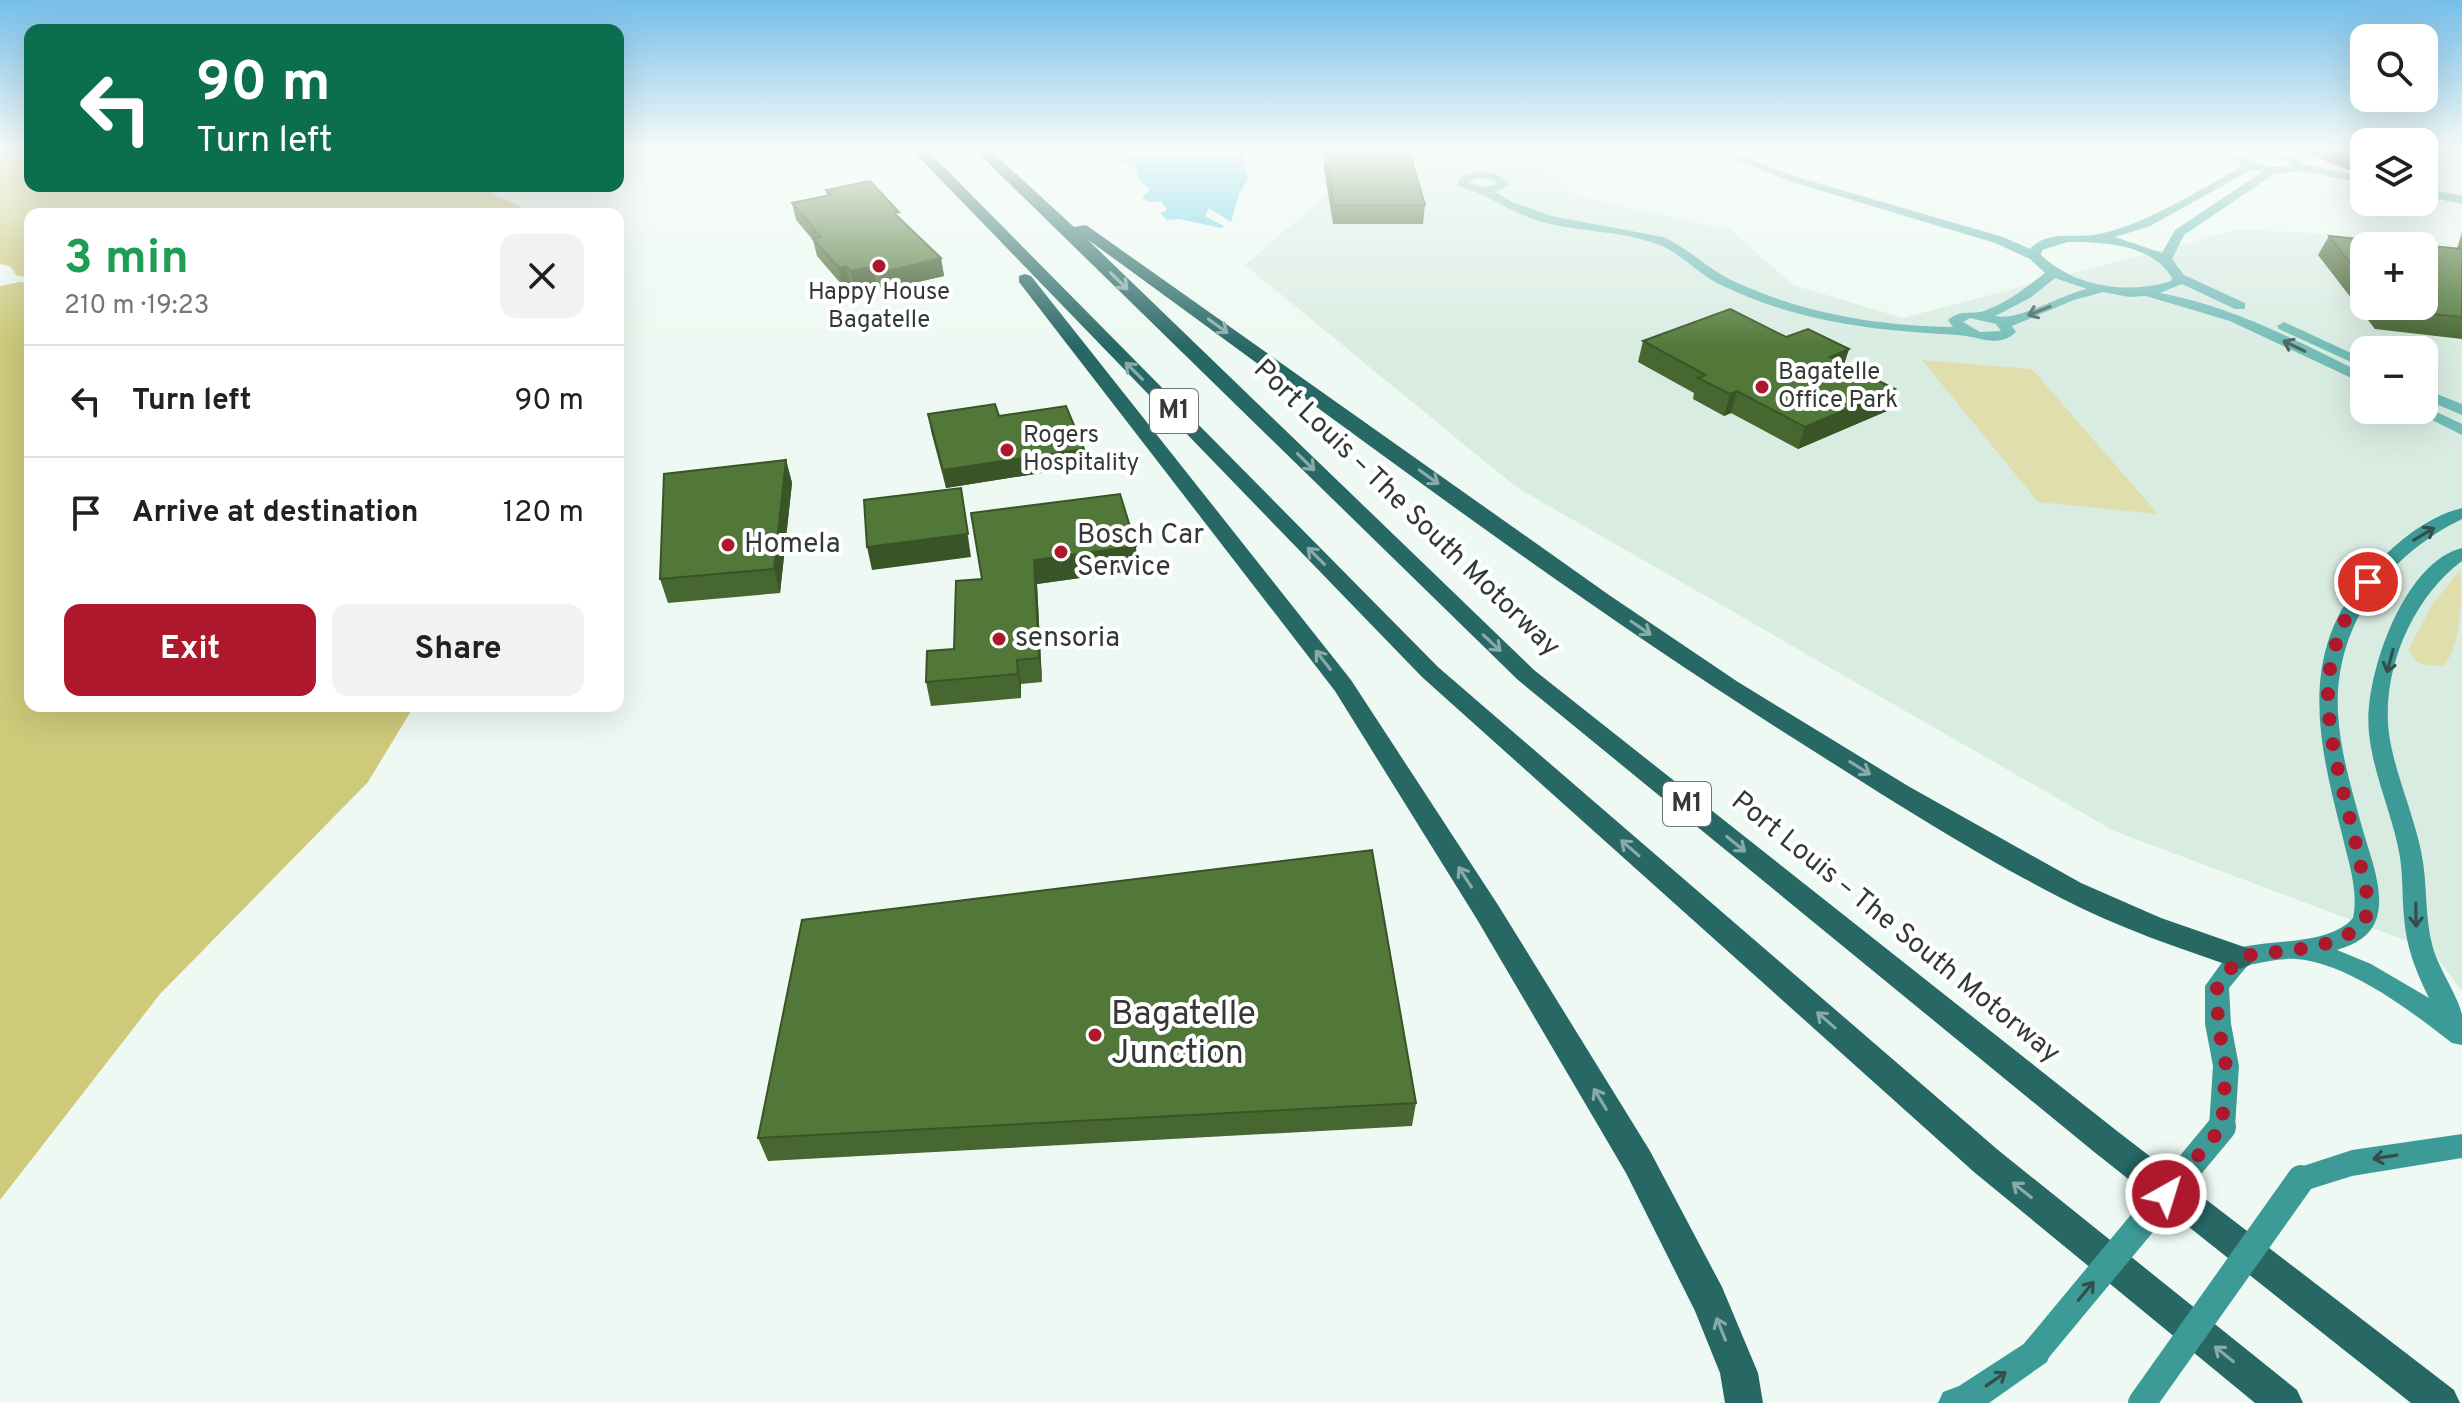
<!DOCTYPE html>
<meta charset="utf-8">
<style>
:root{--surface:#fff;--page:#f2f2f2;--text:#202124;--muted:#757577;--line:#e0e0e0;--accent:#ad182d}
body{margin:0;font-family:Overpass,sans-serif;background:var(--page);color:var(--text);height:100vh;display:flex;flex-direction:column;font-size:30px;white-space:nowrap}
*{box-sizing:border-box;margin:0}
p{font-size:26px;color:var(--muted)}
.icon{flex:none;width:44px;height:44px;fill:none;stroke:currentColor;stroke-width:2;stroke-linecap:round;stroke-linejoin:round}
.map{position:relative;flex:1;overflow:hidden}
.details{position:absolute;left:24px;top:208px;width:600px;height:504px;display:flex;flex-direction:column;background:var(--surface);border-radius:16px;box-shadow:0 8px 32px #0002}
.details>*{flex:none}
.banner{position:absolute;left:24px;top:24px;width:600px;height:168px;border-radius:16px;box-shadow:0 8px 32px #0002;background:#0b6e4f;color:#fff;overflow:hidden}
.controls{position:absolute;left:2350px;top:24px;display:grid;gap:16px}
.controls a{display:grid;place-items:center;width:88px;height:88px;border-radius:16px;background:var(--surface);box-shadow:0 8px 32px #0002;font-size:40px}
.pin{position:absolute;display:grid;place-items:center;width:68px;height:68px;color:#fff;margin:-34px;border:4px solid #fff;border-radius:50%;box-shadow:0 2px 8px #0007}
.me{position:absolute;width:88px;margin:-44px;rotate:39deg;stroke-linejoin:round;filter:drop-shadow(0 0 6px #0008)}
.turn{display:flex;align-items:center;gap:28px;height:168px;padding:0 40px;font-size:36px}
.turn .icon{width:104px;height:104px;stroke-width:2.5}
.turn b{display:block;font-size:56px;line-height:68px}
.round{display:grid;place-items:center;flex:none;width:84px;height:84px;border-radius:16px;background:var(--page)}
.overview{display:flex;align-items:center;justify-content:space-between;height:136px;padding:0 40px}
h1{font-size:48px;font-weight:700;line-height:60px;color:#1e9e55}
.primary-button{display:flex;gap:16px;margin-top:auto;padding:16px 40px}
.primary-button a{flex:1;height:92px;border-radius:16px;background:var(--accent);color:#fff;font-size:32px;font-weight:700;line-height:92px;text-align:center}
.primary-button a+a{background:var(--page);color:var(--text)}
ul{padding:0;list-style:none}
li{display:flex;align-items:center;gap:24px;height:112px;padding:0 40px;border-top:2px solid var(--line)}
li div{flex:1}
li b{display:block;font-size:30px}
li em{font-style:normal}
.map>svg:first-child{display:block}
.built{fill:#d9ece2;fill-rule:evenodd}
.green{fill:#e0dead}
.forest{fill:#ceca7a}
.water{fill:#68cce9}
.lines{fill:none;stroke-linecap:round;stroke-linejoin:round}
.street{fill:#74bcb8;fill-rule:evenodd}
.secondary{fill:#3c9b97;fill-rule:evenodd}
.highway{fill:#276764;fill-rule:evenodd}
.secondary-bridge{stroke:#3c9b97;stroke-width:28}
.wall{fill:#466730;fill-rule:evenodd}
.shaded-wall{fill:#395427}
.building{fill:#517838;stroke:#395427;stroke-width:2}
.oneway{stroke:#88abaa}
.oneway2{stroke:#4a6764}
.oneway3{stroke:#364d49}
.route{stroke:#ad182d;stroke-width:14;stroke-dasharray:0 25.2}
.poi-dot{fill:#ad182d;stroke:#fff;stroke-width:3}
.labels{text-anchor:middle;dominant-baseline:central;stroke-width:8;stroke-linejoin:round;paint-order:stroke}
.far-poi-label{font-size:24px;fill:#343936;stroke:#fff;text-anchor:start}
.shield{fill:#fff;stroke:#717472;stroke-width:2}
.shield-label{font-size:26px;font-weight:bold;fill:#343936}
.street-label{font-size:28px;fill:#343936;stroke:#fff}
.poi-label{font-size:28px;fill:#343936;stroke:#fff;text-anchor:start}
.near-poi-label{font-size:34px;fill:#343936;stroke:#fff;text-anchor:start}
</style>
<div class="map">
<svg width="2462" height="1403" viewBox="0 0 2462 1403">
<rect width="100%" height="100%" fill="#edf9f2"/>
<!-- built -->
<path class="built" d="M1465,155l73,3 36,37 157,35 62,55 110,33 335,-88 72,3 55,13 -1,60h60l38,-37v722l-31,-41 -317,-119 -598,-344 -271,-222 91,-78zM2364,350h60v60h-60z"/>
<!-- green -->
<path class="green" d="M1922,360l110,9 126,145 -120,-12z
M2460,570c2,27 2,75 -16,95 -17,2 -31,1 -35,-17l23,-43z"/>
<!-- forest -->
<path class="forest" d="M0,150h30v36h447l58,28h-505v63l-13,-1 -7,-10 -10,-2z
M20,282l10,1v32l-3,5 3,5v381h384l-46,76 -208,212 -160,206v-914z"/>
<!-- water -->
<path class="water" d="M1133,150h109l6,29 -9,15 -8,28 -22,-14 -4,8 19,10 -3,2 -42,-9 -12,1 -7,-7 7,-3 -6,-9 -12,1 -7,-4 8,-9 -12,-10 -1,-9 -17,-9 13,-5z"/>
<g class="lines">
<!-- street -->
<path class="street" d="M1710,150h16l74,28 203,59 27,12c17,-20 47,-10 69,-15 51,-11 99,-44 144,-68l-10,-7 4,-9 53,4 14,10 60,13v6l-63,-12 -27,3 -90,61 -12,24 12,16 61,28v6h-10l-53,-25 -22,9c74,14 138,48 204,81v10l-134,-63 -84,-25 -17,1 -26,-5 -29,8 -62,26 4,6c-18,17 -38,4 -58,3 -85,-5 -158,-12 -237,-50 -24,-11 -41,-34 -67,-42 -34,-12 -72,-11 -108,-20 -22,-6 -41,-16 -61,-27 -9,-5 -20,-6 -28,-11l4,-9c19,-6 36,-7 49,9l-15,7 17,10 39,14 112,21c25,11 44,31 68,43 70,33 145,46 222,47l-5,-7c13,-11 23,-5 36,-9 23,-8 43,-24 61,-38l-15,-14 -35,-16 -203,-61zM2251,153l35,7 7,6 -24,1 -24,-10zM2253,169l9,3 -87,58 -13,23 -47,-16 35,-11zM1476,178l17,2 3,4 -11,3 -16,-4zM2068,242c36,0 84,2 104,36l-1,3c-44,14 -96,6 -130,-26l1,-5zM2055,278l32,11c-27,6 -68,32 -92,27l35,-18zM1970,318l26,6 5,7 -21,1 -17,-10z
M2424,188l38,8v8l-38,-8z
M2284,322l80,37v9l-85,-39 -2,-3z
M2424,389l38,15v11l-38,-16z
M2424,406l38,18v11l-44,-22 -3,-3h9z"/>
<!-- secondary -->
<path class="secondary" d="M2462,508v11c-76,37 -128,107 -124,194 2,39 14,77 24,114 7,26 23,63 15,90 -6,20 -22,27 -40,33l34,14 58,34c-13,-26 -23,-51 -25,-81 -2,-20 -1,-40 -4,-60 -7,-42 -27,-82 -31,-124 -6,-54 34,-171 93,-185v13c-50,37 -81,110 -73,173 6,40 24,78 32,117 7,32 3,66 12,97 6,21 26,50 29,67 0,10 0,21 0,30l-10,-2c-40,-31 -103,-80 -156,-84 -16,-1 -32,3 -48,6l-19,23 2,36 8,42 -4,61 -3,9 -10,3 -10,-3 -3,-9 4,-61 -8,-42v-38l26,-36c36,-12 97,-3 122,-32 6,-27 -5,-57 -11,-84 -24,-92 -45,-182 26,-261 24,-27 57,-56 94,-65z
M2462,1134v24l-110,18 -51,16 -10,-4 -4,-9 4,-9 61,-20z
M2036,1336l11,4 4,11 -4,11 -58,41h-51l5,-11 16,-6z"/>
<!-- highway -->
<path class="highway" d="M912,150h15l511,517 560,483 299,240 6,13h-48l-281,-231 -552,-495z
M975,150h15l84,77 12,-2 523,370 129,87 170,104 173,97 80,35 89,31 4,8 -4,8 -10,4c-61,-21 -122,-41 -179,-71 -90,-46 -175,-101 -260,-155 -247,-155 -479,-334 -714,-504l447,431 583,461 337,259 6,13h-49l-318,-252 -575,-471z
M1025,274l6,2 320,404 147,225 152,246 72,136 36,86 5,30h-38l-5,-30 -25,-62 -69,-138 -148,-252 -143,-230 -316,-409v-6z"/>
<!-- secondary-bridge -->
<path class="secondary-bridge" d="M2036,1351l186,-224
M2142,1403l159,-224"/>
</g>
<!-- wall -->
<path class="wall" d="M2299,150h65v24l-13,-3z
M1325,151l100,54 -2,19h-90l-9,-55z
M2424,158l10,18 -6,10 -4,-1z
M826,190l75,29 40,39 3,18 -61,14 -7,-7 -22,5 -4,-5 -8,2 -25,-29 -4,-16 -17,-20 -4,-17 35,-7z
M2462,232v107l-87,-10 -57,-74 11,-19 128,13zM2364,246l60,60h-60z
M1786,337l63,12 -5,15 51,25 -8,22 -89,38 -67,-36 -7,3 -31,-17 1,-6 -56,-31 5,-21z
M928,414l71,2 86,50 -139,22 -15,-57z
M786,460l6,23 -12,110 -112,10 -8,-24z
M1137,570l-100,14 5,98 -21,2v14l-90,8 -5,-24 28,-33 27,-70z
M1416,1103l-4,23 -644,35 -10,-23z"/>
<!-- shaded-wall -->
<path class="shaded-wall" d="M941,258l3,18 -61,14 -3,-17z
M846,266l4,17 -8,2 -3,-17z
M873,266l3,17 -22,5 -3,-17z
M1849,349l-7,21 -12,-13z
M1895,389l-8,22 -89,38 7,-22z
M1737,391l-6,22 -7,3 6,-22z
M1084,449l1,17 -139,22 -3,-18z
M786,460l6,23 -12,110 -6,-24z
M961,488l10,69 -99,13 -5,-23z
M1136,546l1,24 -100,14 5,98 -3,-24 -5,-98z
M1017,660l4,24v14l-3,-24z"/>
<!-- building -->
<path class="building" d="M2327,150h37v13l-7,-1z
M1325,151h84l16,54h-91z
M2424,158l14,5 -4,13 -10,-2z
M870,181l29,31 -5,1 47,45 -61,15 -7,-7 -22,5 -5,-5 -7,2 -26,-29 8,-2 -29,-34 39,-8 -5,-5z
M2329,236l133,13v68l-75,-7 -3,-4h40v-60h-60v35z
M1730,309l56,28 22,-8 41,20 -19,8 65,32 -90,38 -68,-36 -7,3 -32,-16 8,-3 -63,-34z
M995,404l4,12 67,-10 18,43 -141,21 -15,-56z
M786,460l-12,109 -114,10 4,-105z
M961,488l7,46 -101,13 -3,-47z
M1120,494l16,52 -102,14 5,98 -22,2 1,14 -92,8 1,-31 27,-2 2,-68 26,-2 -11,-66z
M1372,850l44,253 -658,35 44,-218z"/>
<!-- one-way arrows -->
<defs><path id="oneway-shaft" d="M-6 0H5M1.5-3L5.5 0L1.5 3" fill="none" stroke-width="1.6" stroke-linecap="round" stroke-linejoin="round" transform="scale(2)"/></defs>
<g class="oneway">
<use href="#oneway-shaft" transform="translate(1119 281) rotate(44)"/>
<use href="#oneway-shaft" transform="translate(1218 326) rotate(36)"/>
<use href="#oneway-shaft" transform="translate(1134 371) rotate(-135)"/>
<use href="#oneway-shaft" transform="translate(1306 462) rotate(45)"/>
<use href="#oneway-shaft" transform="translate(1429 477) rotate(36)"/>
<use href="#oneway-shaft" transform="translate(1316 556) rotate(-135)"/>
<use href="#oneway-shaft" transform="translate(1641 628) rotate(34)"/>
<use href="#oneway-shaft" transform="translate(1492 643) rotate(43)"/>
<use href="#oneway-shaft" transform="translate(1323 660) rotate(-128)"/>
<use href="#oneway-shaft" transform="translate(1860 768) rotate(32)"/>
<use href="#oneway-shaft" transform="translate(1736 844) rotate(39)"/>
<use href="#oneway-shaft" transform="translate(1630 848) rotate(-139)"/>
<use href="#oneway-shaft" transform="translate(1465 877) rotate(-123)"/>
<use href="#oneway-shaft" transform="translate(1826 1020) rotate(-139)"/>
<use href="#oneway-shaft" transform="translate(1600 1099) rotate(-121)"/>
<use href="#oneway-shaft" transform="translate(2022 1190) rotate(-141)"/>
<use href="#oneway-shaft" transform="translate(1721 1329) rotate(-112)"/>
<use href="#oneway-shaft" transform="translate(2224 1354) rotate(-141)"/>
</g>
<g class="oneway2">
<use href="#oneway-shaft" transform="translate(2039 311) rotate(158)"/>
<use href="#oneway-shaft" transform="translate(2294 346) rotate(-154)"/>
</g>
<g class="oneway3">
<use href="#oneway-shaft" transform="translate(2424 534) rotate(-31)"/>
<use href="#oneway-shaft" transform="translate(2390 661) rotate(105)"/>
<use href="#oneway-shaft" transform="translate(2416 915) rotate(89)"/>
<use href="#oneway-shaft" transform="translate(2385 1157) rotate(171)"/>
<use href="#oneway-shaft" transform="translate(2086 1291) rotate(-50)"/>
<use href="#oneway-shaft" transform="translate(1996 1379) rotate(-35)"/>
</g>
<!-- sky -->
<linearGradient id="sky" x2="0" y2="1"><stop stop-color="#75bee8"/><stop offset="0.43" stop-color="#f7fcf9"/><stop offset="1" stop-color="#f7fcf9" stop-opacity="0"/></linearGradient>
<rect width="2462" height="347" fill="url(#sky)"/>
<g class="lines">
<!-- route -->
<path class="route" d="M2166,1194l56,-67 4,-61 -8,-42 -1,-38 23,-29c38,-8 85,-4 118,-29 4,-3 8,-10 9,-15 3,-16 -5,-39 -8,-55 -11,-53 -30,-107 -31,-162 -1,-37 16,-85 40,-114"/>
</g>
<!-- markers -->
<g class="poi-dot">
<circle cx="879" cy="266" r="8"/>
<circle cx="1762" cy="387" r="8"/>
<circle cx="1007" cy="450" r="8"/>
<circle cx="728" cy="545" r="8"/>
<circle cx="1061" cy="552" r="8"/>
<circle cx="999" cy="639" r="8"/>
<circle cx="1095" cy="1035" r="8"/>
</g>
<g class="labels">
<!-- far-poi labels -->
<g class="far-poi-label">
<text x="879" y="293" text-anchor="middle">Happy House<tspan x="879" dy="28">Bagatelle</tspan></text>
<text x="1778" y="373">Bagatelle<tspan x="1778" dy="28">Office Park</tspan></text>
<text x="1023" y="436">Rogers<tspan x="1023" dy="28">Hospitality</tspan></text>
</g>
<!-- shield labels -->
<g class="shield">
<rect x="1150" y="389" width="48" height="44" rx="6"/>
<rect x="1663" y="782" width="48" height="44" rx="6"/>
</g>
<g class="shield-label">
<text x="1174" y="411">M1</text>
<text x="1687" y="804">M1</text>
</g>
<!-- street labels -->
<g class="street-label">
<text transform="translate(1406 509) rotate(44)">Port Louis – The South Motorway</text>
<text transform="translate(1895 928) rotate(39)">Port Louis – The South Motorway</text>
</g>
<!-- poi labels -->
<g class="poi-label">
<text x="1077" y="536">Bosch Car<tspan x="1077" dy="32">Service</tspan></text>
<text x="744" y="545">Homela</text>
<text x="1015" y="639">sensoria</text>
</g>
<!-- near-poi labels -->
<g class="near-poi-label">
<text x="1111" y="1015">Bagatelle<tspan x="1111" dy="39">Junction</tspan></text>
</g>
</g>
</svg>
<div class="controls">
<a><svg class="icon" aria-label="search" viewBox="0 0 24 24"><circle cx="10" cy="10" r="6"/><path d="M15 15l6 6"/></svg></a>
<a><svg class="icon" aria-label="layers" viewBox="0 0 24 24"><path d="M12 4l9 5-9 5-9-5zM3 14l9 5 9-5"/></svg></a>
<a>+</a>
<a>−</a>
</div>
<div class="pin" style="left:2368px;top:582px;background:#d93025"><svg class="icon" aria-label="arrive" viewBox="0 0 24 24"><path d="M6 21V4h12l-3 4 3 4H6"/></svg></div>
<svg class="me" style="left:2166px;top:1194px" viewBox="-20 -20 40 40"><circle r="17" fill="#ad182d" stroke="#fff" stroke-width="3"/><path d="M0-11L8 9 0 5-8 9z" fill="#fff"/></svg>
<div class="banner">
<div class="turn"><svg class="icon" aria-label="left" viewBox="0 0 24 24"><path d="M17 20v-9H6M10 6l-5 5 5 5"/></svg><div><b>90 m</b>Turn left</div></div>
</div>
<section class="details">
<div class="overview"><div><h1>3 min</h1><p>210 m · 19:23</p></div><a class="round"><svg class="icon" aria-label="close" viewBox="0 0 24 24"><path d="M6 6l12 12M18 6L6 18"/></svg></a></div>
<ul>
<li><svg class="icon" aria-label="left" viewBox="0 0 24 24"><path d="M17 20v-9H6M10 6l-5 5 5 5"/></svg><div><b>Turn left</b></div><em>90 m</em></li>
<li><svg class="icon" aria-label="arrive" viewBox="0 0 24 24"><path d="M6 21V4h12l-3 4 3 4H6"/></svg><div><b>Arrive at destination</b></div><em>120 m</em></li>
</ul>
<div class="primary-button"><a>Exit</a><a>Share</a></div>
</section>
</div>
